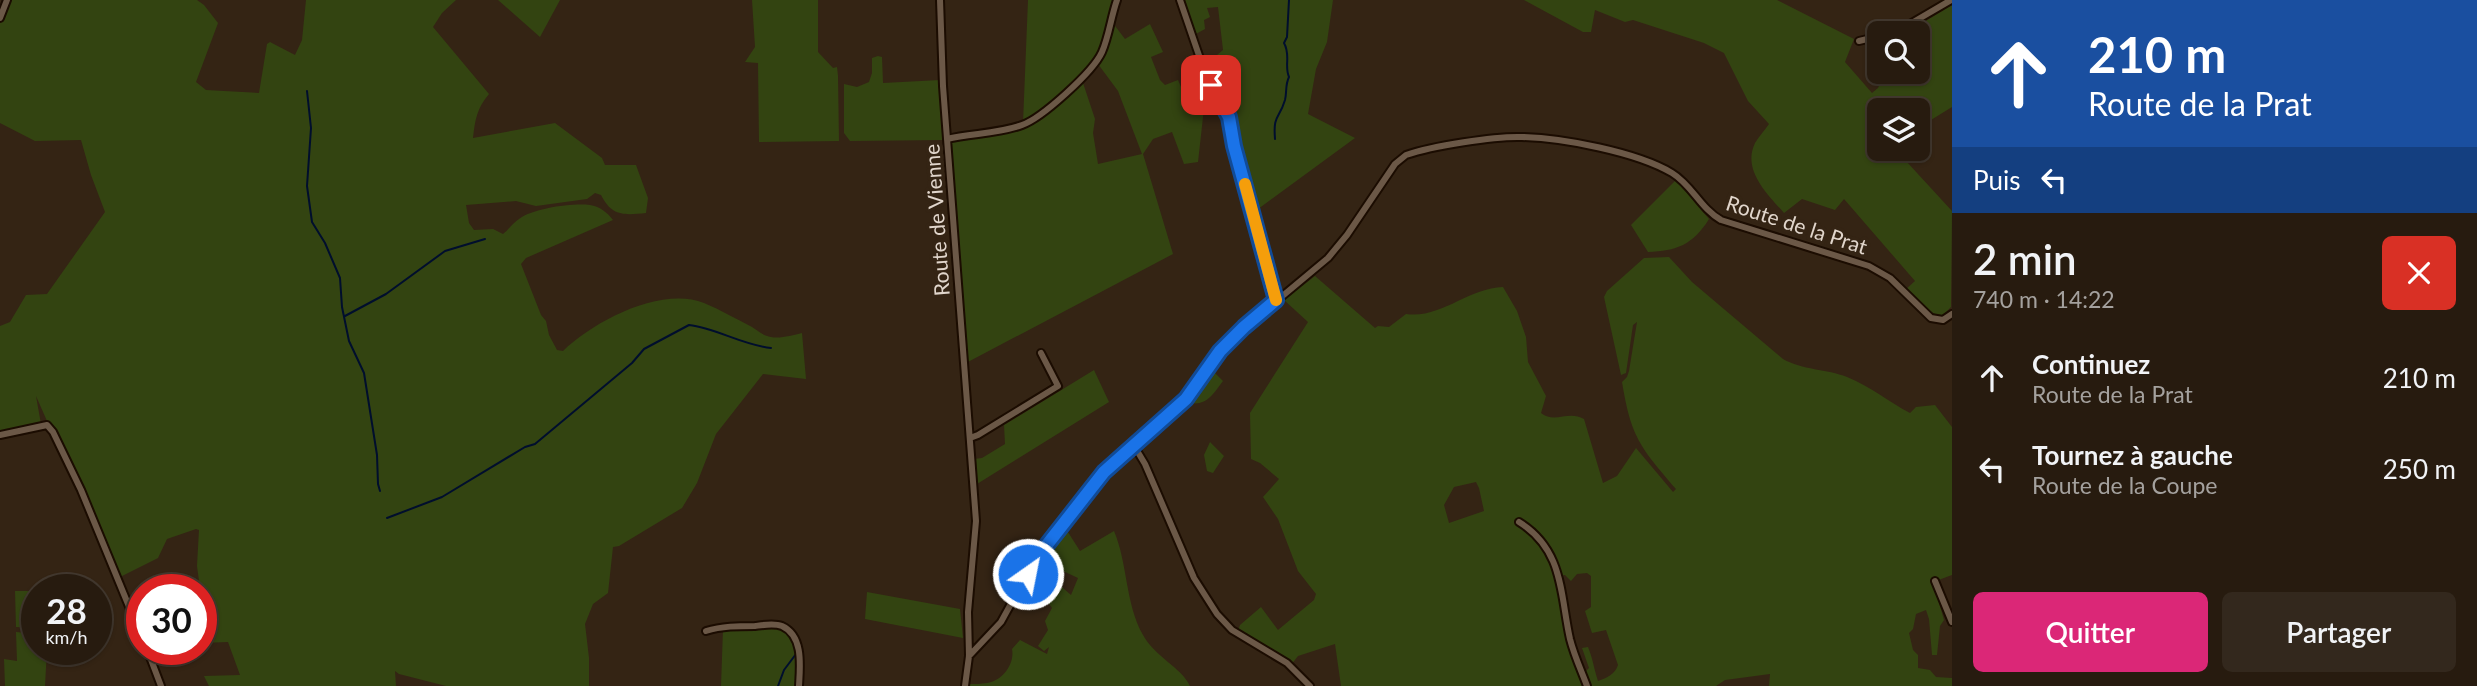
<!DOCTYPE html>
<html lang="fr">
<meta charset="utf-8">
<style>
:root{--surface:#271b0f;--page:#33281d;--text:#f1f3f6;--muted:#a4a19e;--line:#43392f;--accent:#db2777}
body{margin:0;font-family:Lato,sans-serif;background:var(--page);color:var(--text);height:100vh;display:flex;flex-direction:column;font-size:26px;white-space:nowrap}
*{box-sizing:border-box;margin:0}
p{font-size:23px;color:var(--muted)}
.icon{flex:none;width:38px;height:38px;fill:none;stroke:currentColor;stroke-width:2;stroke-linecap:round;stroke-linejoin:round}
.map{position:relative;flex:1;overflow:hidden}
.panel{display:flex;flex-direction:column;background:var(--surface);width:525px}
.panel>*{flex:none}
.hud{background:#1a4fa0;color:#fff;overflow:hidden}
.tools{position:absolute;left:1867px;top:21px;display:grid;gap:14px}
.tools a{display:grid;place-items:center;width:63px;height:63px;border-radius:10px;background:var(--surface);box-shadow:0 2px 5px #0004,0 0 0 2px var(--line);font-size:35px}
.speed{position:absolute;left:21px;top:574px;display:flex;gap:14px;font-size:35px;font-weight:700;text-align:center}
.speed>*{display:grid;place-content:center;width:91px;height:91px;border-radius:50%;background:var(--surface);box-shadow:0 2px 5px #0004,0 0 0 2px var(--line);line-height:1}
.speed small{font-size:18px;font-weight:400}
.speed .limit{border:10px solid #d22;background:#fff;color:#111}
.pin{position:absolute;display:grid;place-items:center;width:60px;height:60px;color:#fff;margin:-30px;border-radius:14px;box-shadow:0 4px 10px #0006}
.me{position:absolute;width:77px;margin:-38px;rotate:33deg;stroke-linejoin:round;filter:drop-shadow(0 0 5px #0008)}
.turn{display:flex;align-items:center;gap:24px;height:147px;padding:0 21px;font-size:32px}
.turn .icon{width:91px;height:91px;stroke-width:2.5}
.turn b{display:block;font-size:49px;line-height:60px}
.then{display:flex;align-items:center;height:66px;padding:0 21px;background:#0003;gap:14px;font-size:26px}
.round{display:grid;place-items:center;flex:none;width:74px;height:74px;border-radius:10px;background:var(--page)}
.headline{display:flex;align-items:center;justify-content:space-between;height:119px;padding:0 21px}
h1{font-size:42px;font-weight:600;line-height:52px}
.button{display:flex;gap:14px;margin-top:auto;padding:14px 21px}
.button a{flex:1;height:80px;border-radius:10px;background:var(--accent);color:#fff;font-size:28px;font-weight:600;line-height:80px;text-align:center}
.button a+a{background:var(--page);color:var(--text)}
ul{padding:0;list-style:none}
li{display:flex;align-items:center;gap:21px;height:91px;padding:0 21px}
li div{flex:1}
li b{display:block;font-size:26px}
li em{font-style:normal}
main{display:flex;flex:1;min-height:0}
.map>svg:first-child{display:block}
.green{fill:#341;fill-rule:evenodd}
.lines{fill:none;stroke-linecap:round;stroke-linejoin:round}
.stream{stroke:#000e2d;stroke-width:2}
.street-casing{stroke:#1b0c01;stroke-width:10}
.street{stroke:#6b5847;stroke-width:6}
.route-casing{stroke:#114b97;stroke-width:18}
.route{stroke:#1a73e8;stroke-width:12}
.slow{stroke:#f59e0b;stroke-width:12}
.labels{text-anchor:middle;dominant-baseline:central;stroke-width:7;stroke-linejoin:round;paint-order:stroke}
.street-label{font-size:21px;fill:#e1d6cc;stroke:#342414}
</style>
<main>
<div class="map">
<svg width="1952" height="686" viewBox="0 0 1952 686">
<rect width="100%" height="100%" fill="#342414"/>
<!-- green -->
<path class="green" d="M9,0h188l7,5 14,18 -22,59 10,8 53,3 8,-49 3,-2 25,13 7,-15 4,-40h150l-14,13 -9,14 56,67c-12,14 -14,26 -16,44l82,-15 47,35 3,7h31l12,33 -2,15c-21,2 -34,4 -45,-18l-6,-2 -8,6 -51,7 -20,-5 -50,4 3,18 5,7 19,-1 10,5c5,-4 10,-11 16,-15 15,-11 53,-16 71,-14 9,1 18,8 23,15l-87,38 -5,6 20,51 5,6 3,14 8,15 6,1c31,-30 98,-65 141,-48 17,7 32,16 48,24 6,4 12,9 19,10 9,2 22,-2 31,-4l4,46 -43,-5 -47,60 -19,49 -15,25 -63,38 -6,1 -5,46 -15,11 -8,20 4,34v28h-143l-47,-12 -4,-3 1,15h-187l-5,-10 36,-1 -12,-33 -27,1 2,-32 -6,-45 2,-36 -3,-1 -29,10 -9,19 -38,19 -57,-130 -7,-15 -9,-11 -11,-25 5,28 -41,8v-106l10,-4 16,-27 21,-1 58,-82 -14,-37 -10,-35 -46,1 -35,-18v-101z
M498,0h62l-20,37z
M752,0h66v52l15,16 4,-1 1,9 1,65 -80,1 -1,-79 -13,-1 10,-15z
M1028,0h87l-17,54 -16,22 -59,47z
M1183,0h150l-6,42 -11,27 -8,45 47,24 -101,74 -18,-67 -5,-31 -9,-16 3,-13 -8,-30 6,-5 -5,-43 -11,1 3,9 -6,3 1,9 -11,6z
M1524,0h253l77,39 -9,23 27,31 6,-5 5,-11 -8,-5 4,-8 1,8h38v-39h-12l46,-28v102l-34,21v-18h-38v39h15l57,62 -1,96c-1,1 -7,7 -8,8 -10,3 -31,-19 -38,-25l10,-9 -71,-82 -9,11 -33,-11 -18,14c-17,-19 -42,-43 -29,-70 4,-7 10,-13 14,-19l-21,-23 -24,-48 -20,-10 -71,-23 -8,2 -30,-12 -4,22h-8z
M1112,22l13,17 25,-15 13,28 -12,5 9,23 5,5 13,-5 7,16 13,-3 6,15 -6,54 -14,2 -12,-32 -19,7 -10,15 30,100 -207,109 -16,-222 4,-2 72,-12 57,-44 12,36 -2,14 5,31 44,-10 -24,-63 -20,-27 8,-14z
M878,56l4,1 1,26 57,-3 4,60 -94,1 -6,-8v-49l13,3 12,-5 3,-9v-15z
M1676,180l33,39c-16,26 -33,32 -61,33l-17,-27z
M1669,257l23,25 91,77c19,11 44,10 64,18 23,9 42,25 63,36l6,-6 19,-2 17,22v148l-19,7 11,38 -4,6 -3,29h-5l-3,-36 -3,-9 -10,4 -3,15 -4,4 4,17 5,5v13l12,2 6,7 16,1v8h-183l1,-12 -45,6 -9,6h-127l-5,-13 5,-5 -7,-20 6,-1c5,12 6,22 10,34 9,-3 17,-7 20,-16l-12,-35 -14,3 -7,-22 6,-4v-31l-4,-3 -10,1 -6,7 -6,-6 -7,1 26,110h-243l-6,-42 -37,12 -7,9 -53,-34 2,-6 21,-18 17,23 36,-30 2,-6 -18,-23 -20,-52 -15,-22 16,-18 -19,-16 -9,-4 -1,-46 58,-91 -24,-22 31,-24 60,52 3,-2 11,1 17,-13c35,5 62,-26 97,-27l14,24 9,26 2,25 18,34 -5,17c14,11 27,-3 43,6l19,64 14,-7 19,-28 37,44 3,-3c-36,-42 -45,-52 -54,-107l5,-5 2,-6 8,-49 -4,3 -7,48 -5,2 -17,-78 3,-6 37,-33zM1476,482l3,6 5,23 -35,12 -5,-18 10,-18z
M1094,370l15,32 -132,82 -3,-25 8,-1 23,-14 -1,-19z
M1212,370l11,11c-9,12 -16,25 -33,22z
M1210,442l14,14 -11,17 -6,-2 -3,-16z
M1066,529l14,22 34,-20c14,33 11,72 29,104 12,22 38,32 47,51h-221v-2c6,0 12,0 18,-1 15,-2 28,-19 25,-34l8,-9 27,14 2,-7 -5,4 -6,-5 10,-16 -3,-9 7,-13 -5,-7 9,-19 15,13 7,-17 -41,-19z
M15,591h22v37l-21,-1z
M867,592l93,17 3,29 -98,-19z
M774,627c28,3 23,38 23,59h-76l2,-57z
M16,632l21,2v15h10l-2,37h-40l-1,-27 13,2z"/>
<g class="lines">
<!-- stream -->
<path class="stream" d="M307,91l4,37 -4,58 5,36 13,21 15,35 2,29 7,34 15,32 13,82 1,29 2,7
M1275,139c-2,-25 4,-19 10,-39 2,-8 0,-15 4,-23 -5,-11 2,-22 -5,-34l3,-6 2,-37
M345,316l41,-22 59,-43 40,-12
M387,518l55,-21 83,-50 10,-3 97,-81 12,-14 45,-24c27,3 53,20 82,23
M778,686l6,-16 12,-16"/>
<!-- street casing -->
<g class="street-casing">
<path id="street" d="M940,0l3,86 33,435 -8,91 1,44 -4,30
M1180,0l25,73 23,40 6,33 42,154
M0,18l7,-18
M1890,33l8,-2 53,-31
M1859,41l21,-5
M947,139c24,-6 51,-5 75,-14 20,-7 71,-53 80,-73 7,-16 9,-35 15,-52
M0,435l47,-10 6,7 28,58 61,148
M970,438l8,-3 80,-49 -17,-33
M1133,444l12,20 49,114 23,36 15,16 55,33 23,23
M1519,522c45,28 41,72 51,117 4,16 11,31 17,47
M1935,581l17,41
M706,631c16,-5 32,-5 49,-5 8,-1 19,-3 27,0 22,10 18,41 17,60
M147,649l14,37
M969,656l32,-34 34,-62 41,-50 22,-31 24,-24 64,-56 27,-40 19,-21 96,-80 19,-23 48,-71 11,-9c26,-9 89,-19 116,-18 41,1 115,15 150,36 20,12 29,36 49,47l148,46 21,12 41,40 12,2 9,-6"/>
</g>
<!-- street -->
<use href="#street" class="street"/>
</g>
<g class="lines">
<!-- route casing -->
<g class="route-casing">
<path id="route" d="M1028,574l7,-14 69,-88 82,-73 34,-48 24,-24 32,-27 -42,-154 -5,-29 -18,-32"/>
</g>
<!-- route -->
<use href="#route" class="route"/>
<!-- slow -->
<path class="slow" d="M1245,184l31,116"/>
</g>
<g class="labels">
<!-- street labels -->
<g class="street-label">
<text transform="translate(936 220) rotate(-94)">Route de Vienne</text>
<text transform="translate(1797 224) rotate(18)">Route de la Prat</text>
</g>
</g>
</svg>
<div class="tools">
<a><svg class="icon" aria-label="search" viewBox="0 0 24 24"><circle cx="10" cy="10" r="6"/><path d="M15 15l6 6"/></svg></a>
<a><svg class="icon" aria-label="layers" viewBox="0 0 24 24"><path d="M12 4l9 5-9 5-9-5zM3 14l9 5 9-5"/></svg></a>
</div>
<div class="speed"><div>28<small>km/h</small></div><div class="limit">30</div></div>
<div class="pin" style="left:1211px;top:85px;background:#d93025"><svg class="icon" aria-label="arrive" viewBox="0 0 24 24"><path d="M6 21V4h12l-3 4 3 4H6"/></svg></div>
<svg class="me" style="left:1028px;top:574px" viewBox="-20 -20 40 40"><circle r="17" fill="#1a73e8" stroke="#fff" stroke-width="3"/><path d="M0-11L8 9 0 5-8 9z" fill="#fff"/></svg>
</div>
<section class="panel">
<div class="hud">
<div class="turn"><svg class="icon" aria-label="ahead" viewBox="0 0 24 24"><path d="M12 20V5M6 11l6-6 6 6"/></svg><div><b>210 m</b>Route de la Prat</div></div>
<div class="then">Puis<svg class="icon" aria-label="left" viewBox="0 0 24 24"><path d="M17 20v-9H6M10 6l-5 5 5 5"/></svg></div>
</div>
<div class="headline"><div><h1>2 min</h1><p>740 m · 14:22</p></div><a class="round" style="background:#d93025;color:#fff"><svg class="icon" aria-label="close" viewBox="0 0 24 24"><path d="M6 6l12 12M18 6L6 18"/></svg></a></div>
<ul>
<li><svg class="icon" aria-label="ahead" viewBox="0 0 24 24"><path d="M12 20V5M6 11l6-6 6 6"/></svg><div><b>Continuez</b><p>Route de la Prat</p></div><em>210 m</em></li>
<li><svg class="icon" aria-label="left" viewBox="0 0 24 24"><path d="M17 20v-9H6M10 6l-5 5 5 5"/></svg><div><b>Tournez à gauche</b><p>Route de la Coupe</p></div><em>250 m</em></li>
</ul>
<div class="button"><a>Quitter</a><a>Partager</a></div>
</section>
</main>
